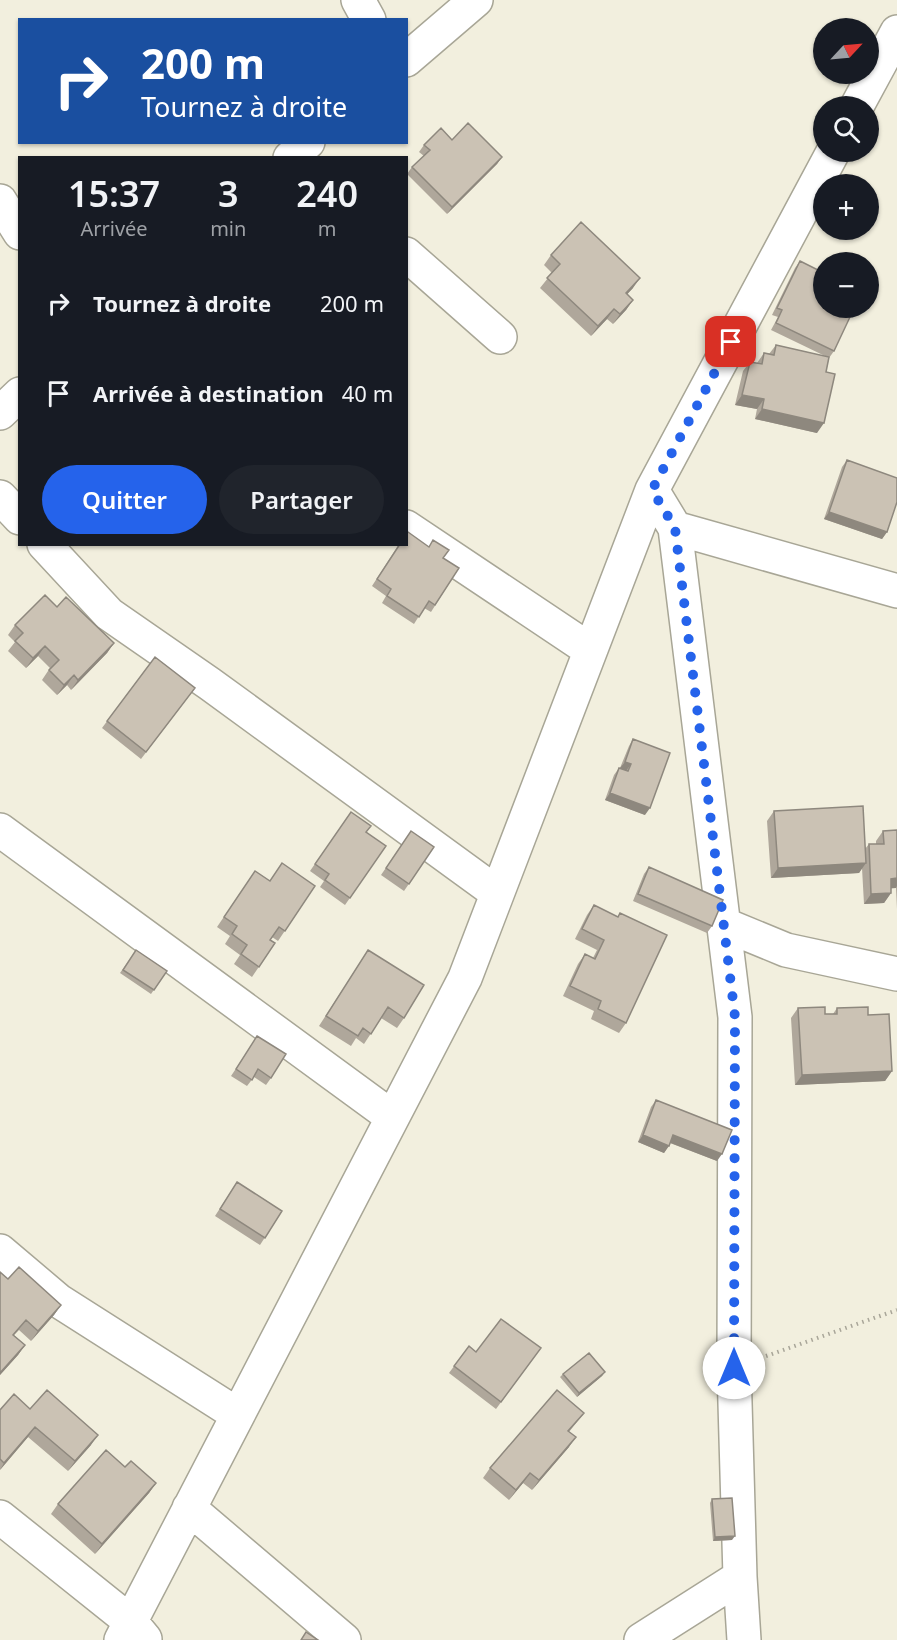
<!DOCTYPE html>
<html lang="fr">
<meta charset="utf-8">
<style>
:root{--surface:#171b24;--page:#20242c;--text:#f1f3f6;--muted:#9ea1a6;--accent:#2563eb}
body{margin:0;font-family:"Noto Sans",sans-serif;background:var(--page);color:var(--text);height:100vh;display:flex;flex-direction:column;font-size:22px;white-space:nowrap}
*{box-sizing:border-box;margin:0}
p{font-size:20px;color:var(--muted)}
.icon{flex:none;width:33px;height:33px;fill:none;stroke:currentColor;stroke-width:2;stroke-linecap:round;stroke-linejoin:round}
.map{position:relative;flex:1;overflow:hidden}
.drawer{position:absolute;left:18px;top:156px;width:390px;height:390px;display:flex;flex-direction:column;background:var(--surface);border-radius:0px;box-shadow:0 2px 4px #0004}
.drawer>*{flex:none}
.guide{position:absolute;left:18px;top:18px;width:390px;height:126px;border-radius:0px;box-shadow:0 2px 4px #0004;background:#1a4fa0;color:#fff;overflow:hidden}
.needle{width:39px;rotate:64deg}
.fabs{position:absolute;left:813px;top:18px;display:grid;gap:12px}
.fabs a{display:grid;place-items:center;width:66px;height:66px;border-radius:50%;background:var(--surface);box-shadow:0 2px 4px #0004;font-size:30px}
.pin{position:absolute;display:grid;place-items:center;width:51px;height:51px;color:#fff;margin:-26px;border-radius:12px;box-shadow:0 3px 9px #0006}
.me{position:absolute;width:66px;margin:-33px;rotate:0deg;stroke-linejoin:round;filter:drop-shadow(0 0 4px #0008)}
.turn{display:flex;align-items:center;gap:21px;height:126px;padding:0 24px;font-size:27px}
.turn .icon{width:78px;height:78px;stroke-width:2.5}
.turn b{display:block;font-size:42px;line-height:51px}
.eta{display:flex;justify-content:space-evenly;align-items:center;height:102px;text-align:center}
.eta b{font-size:36px;font-weight:600;line-height:42px}
.primary-button{display:flex;gap:12px;margin-top:auto;padding:12px 24px}
.primary-button a{flex:1;height:69px;border-radius:36px;background:var(--accent);color:#fff;font-size:24px;font-weight:600;line-height:69px;text-align:center}
.primary-button a+a{background:var(--page);color:var(--text)}
ul{padding:0;list-style:none}
li{display:flex;align-items:center;gap:18px;height:90px;padding:0 24px}
li div{flex:1}
li b{display:block;font-size:22px}
li em{font-style:normal}
.map>svg:first-child{display:block}
.lines{fill:none;stroke-linecap:round;stroke-linejoin:round}
.minor-casing{stroke:#a8a696;stroke-width:36}
.path{stroke:#a9a699;stroke-width:4;stroke-dasharray:1.5 4.5;stroke-linecap:butt}
.minor{stroke:#fff;stroke-width:33}
.wall{fill:#afa79b}
.shaded-wall{fill:#8e887e}
.building{fill:#cbc2b4;stroke:#8e887e;stroke-width:1.5}
.route{stroke:#2563eb;stroke-width:10;stroke-dasharray:0 18}
</style>
<div class="map">
<svg width="897" height="1640" viewBox="0 0 897 1640">
<rect width="100%" height="100%" fill="#f2efde"/>
<g class="lines">
<!-- minor casing -->
<g class="minor-casing">
<path id="minor" d="M358,0l11,20
M406,60l70,-60
M857,106l40,-74
M290,158l18,-16
M0,201l20,32
M406,254l94,83
M0,413l20,-19
M652,490l23,38 60,489 -1,351 6,209 4,63
M0,497l20,21
M406,527l184,123
M675,528l222,63
M44,544l65,70 101,70 287,209
M0,830l392,287
M723,924l63,26 111,24
M0,1251l59,50 179,114
M189,1508l155,132
M0,1517l131,105 14,17
M121,1640l344,-662 187,-488 181,-338
M641,1640l99,-63"/>
</g>
<!-- path -->
<path class="path" d="M766,1356l131,-46"/>
<!-- minor -->
<use href="#minor" class="minor"/>
</g>
<!-- wall -->
<path class="wall" d="M452,140l50,17 -5,7 -50,50 -40,-40 5,-7 12,-11 -5,-4 5,-7z
M551,255l82,33 -6,6 6,6 -7,10 -13,14 -6,-5 -16,17 -51,-48 12,-15 -8,-8z
M800,261l22,43 12,47 -5,7 -3,14 -9,61 -62,-14 2,-10 -22,-4 8,-34 7,-9 7,1 7,-10 5,1 7,-9 49,11 -54,-26 7,-13 -6,-2 23,-47z
M847,460l40,72 -5,7 -58,-20 18,-52z
M399,544l44,14 16,10 -28,44 -7,-4 -10,16 -32,-21 4,-7 -14,-10z
M57,607l57,36 -7,10 -36,37 -4,-5 -10,10 -15,-15 8,-12 -12,-12 -12,12 -18,-17 7,-9 -7,-7 7,-10z
M155,657l40,31 -54,71 -39,-31z
M633,739l12,76 -40,-15 9,-25 5,-7h1l9,-22z
M774,811l91,38 4,-5h7v-3l7,-10 14,-1v79l-1,-21h-5v5l-7,10 -20,1 -2,-36 -3,5 -88,5 -4,-57z
M351,812l15,20 20,14 -41,59 -25,-18 4,-6 -14,-10z
M411,831l23,16 -30,44 -23,-16z
M649,867l63,59 -5,7 -74,-32 11,-27z
M255,871l15,10 45,5 -37,55 -6,-4 -2,3 5,3 -23,34 -18,-13 6,-9 -15,-11 5,-8 -13,-9z
M594,905l24,12 2,-4 6,110 -7,10 -28,-14 3,-8 -31,-15 15,-32 7,-10 8,4 4,-8 -22,-11 12,-24z
M136,950l31,21 -16,23 -31,-21z
M368,950l36,68 -7,10 -16,-10 -17,26 -8,-6 -5,8 -32,-20z
M798,1008l27,6h8l4,-6 31,7 24,56 -7,10 -90,4 -4,-67z
M253,1043l18,35 -5,7 -12,-8 -7,9 -16,-10z
M656,1100l61,61 -47,-18 -6,10 -26,-11 13,-35z
M237,1182l45,29 -22,34 -45,-29z
M0,1272l8,7 53,26 -7,10 -23,26 -12,-11 -5,5 11,10 -7,10 -18,20z
M469,1346l7,6 65,-4 -45,61 -47,-36z
M605,1372l-3,4 -25,21 -17,-20 3,-3z
M30,1409l61,36 -23,26 -40,-34 -28,33v-60z
M584,1413l-15,19v15l-37,43 -9,-7 -14,17 -26,-22 7,-10z
M125,1467l31,16 -7,10 -54,61 -44,-40 7,-10z
M712,1499l20,41 -19,1 -3,-38z"/>
<!-- shaded-wall -->
<path class="shaded-wall" d="M502,157l-5,7 -50,50 5,-7z
M640,278l-7,10 -14,15 7,-10z
M633,300l-7,10 -13,14 7,-10z
M614,309l-7,10 -16,17 7,-10z
M742,395l22,4 -7,10 -22,-4z
M762,409l62,14 -7,10 -62,-14z
M829,512l58,20 -5,7 -58,-20z
M114,643l-7,10 -36,37 7,-10z
M45,646l-7,10 -12,12 7,-10z
M74,675l-7,10 -10,10 7,-10z
M625,762l6,2 -5,7 -6,-3z
M610,793l40,15 -5,7 -40,-15z
M866,863l-7,10 -88,5 7,-10z
M897,878v8l-1,2 -12,1 7,-10z
M891,893l-7,10 -20,1 7,-10z
M892,1071l-7,10 -90,4 7,-10z
M643,1135l26,11 -5,7 -26,-11z
M673,1135l49,19 -5,7 -49,-19z
M61,1305l-7,10 -23,26 7,-10z
M25,1345l-7,10 -18,20v-2z
M605,1372l-3,4 -25,21 2,-4z
M35,1427l-7,10 -28,33 4,-7z
M98,1435l-7,10 -23,26 7,-10z
M576,1437l-7,10 -37,43 7,-10z
M530,1473l-7,10 -14,17 7,-10z
M156,1483l-7,10 -54,61 7,-10z
M735,1536l-3,4 -19,1 2,-4z"/>
<!-- building -->
<path class="building" d="M468,123l34,34 -50,50 -40,-40 18,-17 -6,-5 17,-17 11,12z
M581,222l59,56 -14,15 7,7 -13,14 -6,-5 -16,17 -51,-48 13,-14 -9,-9z
M800,261l24,12v27l-2,4 2,1v3h5l21,9 -16,34 -58,-28 6,-13 -5,-2z
M776,345l53,12 -3,15 9,2 -11,49 -62,-14 2,-10 -22,-4 8,-33 12,2 2,-11 10,2z
M847,460l50,18v24l-10,30 -58,-20z
M408,532l21,15 4,-7 16,10 -6,8 16,10 -24,37 -6,-4 -10,16 -32,-21 4,-7 -14,-10 23,-35h6v-10z
M45,595l12,12 9,-10 48,46 -36,37 -4,-5 -10,10 -15,-15 10,-10 -14,-14 -12,12 -18,-17 8,-8 -8,-8z
M155,657l40,31 -49,64 -39,-31z
M633,739l37,14 -20,55 -40,-15 9,-25 9,3 3,-7 -6,-2z
M863,806l3,57 -88,5 -4,-57z
M351,812l20,14 -5,6 20,14 -36,52 -25,-18 4,-6 -14,-10z
M897,830v48l-6,1v14l-20,1 -2,-50h15l-1,-13z
M411,831l23,16 -25,37 -23,-16z
M282,863l33,23 -30,45 -6,-4 -9,13 5,3 -16,24 -18,-13 6,-9 -15,-11 5,-8 -13,-9 31,-46 15,10z
M649,867l74,33 -11,26 -74,-32z
M594,905l24,12 2,-4 47,22 -41,88 -28,-14 3,-8 -31,-15 15,-32 10,5 9,-19 -22,-11z
M136,950l31,21 -13,19 -31,-20z
M368,950l56,35 -20,33 -16,-11 -17,27 -8,-6 -5,8 -32,-20z
M825,1007v7h12v-6l31,-1v8l21,-1 3,57 -90,4 -4,-67z
M257,1036l29,18 -15,24 -13,-9 -6,11 -16,-11z
M656,1100l76,30 -10,24 -49,-19 -4,11 -26,-11z
M237,1182l45,29 -17,27 -45,-29z
M19,1267l42,38 -23,26 -12,-11 -13,15 12,10 -25,28v-101l8,7z
M501,1319l40,29 -40,54 -47,-36 15,-20 7,6z
M589,1353l16,19 -26,21 -16,-19z
M47,1390l51,45 -23,26 -40,-34 -31,36 -4,-4v-49l14,-16 16,15z
M557,1390l27,23 -16,18 8,6 -37,43 -9,-7 -14,17 -26,-22z
M106,1450l19,17 6,-6 25,22 -54,61 -44,-40z
M732,1498l3,38 -20,1 -3,-38z
M306,1632l12,8h-17z"/>
<g class="lines">
<!-- route -->
<path class="route" d="M731,342l-79,148 23,38 60,489 -1,351"/>
</g>
</svg>
<div class="fabs">
<a><svg class="needle" viewBox="-14 -14 28 28"><path d="M0-13l5 13h-10z" fill="#e53935"/><path d="M0 13l5-13h-10z" fill="#9ea1a6"/></svg></a>
<a><svg class="icon" aria-label="search" viewBox="0 0 24 24"><circle cx="10" cy="10" r="6"/><path d="M15 15l6 6"/></svg></a>
<a>+</a>
<a>−</a>
</div>
<div class="pin" style="left:731px;top:342px;background:#d93025"><svg class="icon" aria-label="arrive" viewBox="0 0 24 24"><path d="M6 21V4h12l-3 4 3 4H6"/></svg></div>
<svg class="me" style="left:734px;top:1368px" viewBox="-20 -20 40 40"><circle r="19" fill="#fff"/><path d="M0-13L10 11 0 6-10 11z" fill="#2563eb"/></svg>
<div class="guide">
<div class="turn"><svg class="icon" aria-label="right" viewBox="0 0 24 24"><path d="M7 20v-9h11M14 6l5 5-5 5"/></svg><div><b>200 m</b>Tournez à droite</div></div>
</div>
<section class="drawer">
<div class="eta">
<div><b>15:37</b><p>Arrivée</p></div>
<div><b>3</b><p>min</p></div>
<div><b>240</b><p>m</p></div>
</div>
<ul>
<li><svg class="icon" aria-label="right" viewBox="0 0 24 24"><path d="M7 20v-9h11M14 6l5 5-5 5"/></svg><div><b>Tournez à droite</b></div><em>200 m</em></li>
<li><svg class="icon" aria-label="arrive" viewBox="0 0 24 24"><path d="M6 21V4h12l-3 4 3 4H6"/></svg><div><b>Arrivée à destination</b></div><em>40 m</em></li>
</ul>
<div class="primary-button"><a>Quitter</a><a>Partager</a></div>
</section>
</div>
